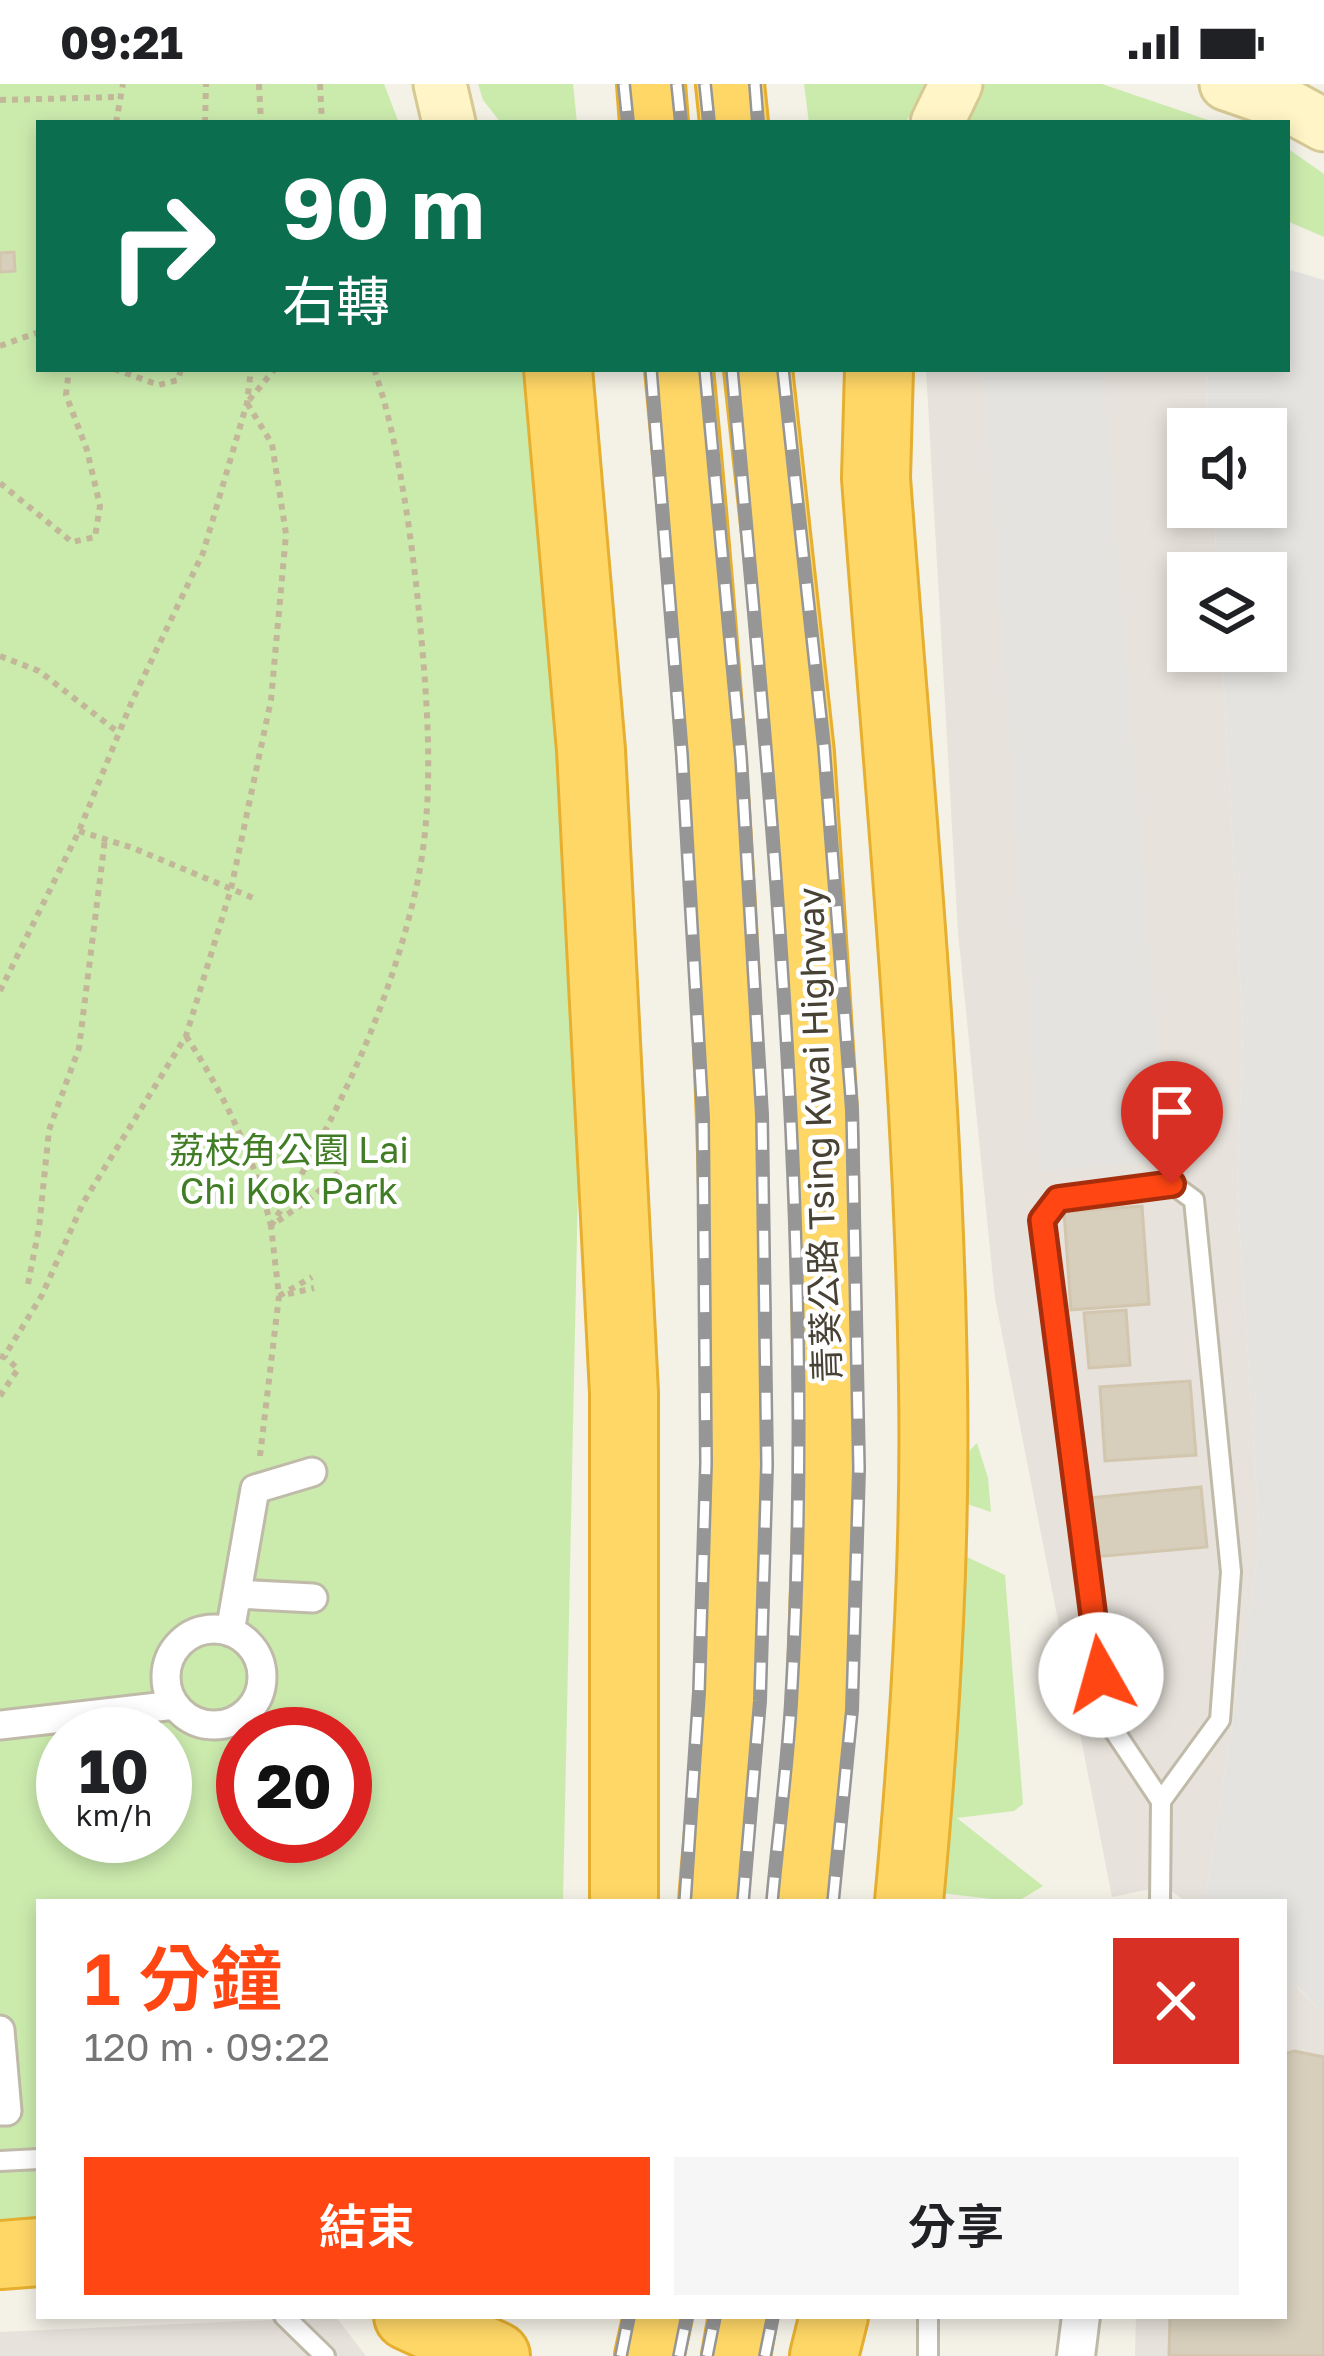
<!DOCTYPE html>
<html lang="zh-TW">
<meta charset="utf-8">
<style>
:root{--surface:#fff;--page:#f6f6f6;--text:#202124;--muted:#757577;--accent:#ff4613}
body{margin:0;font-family:"Golos Text","Noto Sans TC",sans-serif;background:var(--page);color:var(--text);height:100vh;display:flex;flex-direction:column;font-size:45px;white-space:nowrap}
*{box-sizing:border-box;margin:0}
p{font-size:39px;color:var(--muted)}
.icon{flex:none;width:66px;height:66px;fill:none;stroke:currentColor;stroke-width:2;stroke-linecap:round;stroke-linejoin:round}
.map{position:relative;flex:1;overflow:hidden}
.side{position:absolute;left:36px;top:1815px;width:1251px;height:420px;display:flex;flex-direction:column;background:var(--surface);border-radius:0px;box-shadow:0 6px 18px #0003}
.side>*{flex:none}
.banner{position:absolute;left:36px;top:36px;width:1254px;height:252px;border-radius:0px;box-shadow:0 6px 18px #0003;background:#0b6e4f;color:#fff;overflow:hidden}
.tools{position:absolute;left:1167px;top:324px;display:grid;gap:24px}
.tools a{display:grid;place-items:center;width:120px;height:120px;border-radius:0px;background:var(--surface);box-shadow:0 6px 18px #0003;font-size:60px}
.speed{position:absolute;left:36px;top:1623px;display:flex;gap:24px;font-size:60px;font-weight:700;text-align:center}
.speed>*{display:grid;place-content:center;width:156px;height:156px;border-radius:50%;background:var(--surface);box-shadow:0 6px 18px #0003;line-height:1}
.speed small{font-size:30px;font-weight:400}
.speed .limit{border:18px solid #d22;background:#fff;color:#111}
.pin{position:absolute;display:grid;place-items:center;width:102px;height:102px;color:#fff;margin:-123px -51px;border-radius:50% 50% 50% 0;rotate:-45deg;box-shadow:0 0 12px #0007}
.pin .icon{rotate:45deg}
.me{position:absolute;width:132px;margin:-66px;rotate:353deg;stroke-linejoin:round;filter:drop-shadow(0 0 9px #0008)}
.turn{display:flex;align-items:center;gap:42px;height:252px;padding:0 48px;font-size:54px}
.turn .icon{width:156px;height:156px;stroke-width:2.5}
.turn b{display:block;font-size:84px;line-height:102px}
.round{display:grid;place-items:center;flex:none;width:126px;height:126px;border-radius:0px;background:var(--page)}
.summary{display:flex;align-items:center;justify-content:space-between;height:204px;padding:0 48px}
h1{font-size:72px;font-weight:600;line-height:90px;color:var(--accent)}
.action{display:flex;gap:24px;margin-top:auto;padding:24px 48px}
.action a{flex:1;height:138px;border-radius:0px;background:var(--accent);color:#fff;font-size:48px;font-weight:600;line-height:138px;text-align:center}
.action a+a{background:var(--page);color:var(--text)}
.status{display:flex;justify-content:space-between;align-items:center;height:84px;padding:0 60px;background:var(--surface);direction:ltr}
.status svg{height:33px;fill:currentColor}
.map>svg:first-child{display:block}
.industrial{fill:#e7e2db}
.green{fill:#cbebad;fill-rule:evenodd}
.parking{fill:#e5e3df}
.building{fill:#d7cebb;stroke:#d2c6ae;stroke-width:3}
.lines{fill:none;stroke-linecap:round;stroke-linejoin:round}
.service-casing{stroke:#c0baa9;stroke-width:24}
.pedestrian-casing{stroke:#c0baa9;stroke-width:33}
.minor-casing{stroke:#c0baa9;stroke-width:42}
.secondary-casing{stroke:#d7c994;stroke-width:57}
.motorway-casing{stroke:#e6af2f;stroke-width:72}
.path{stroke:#c3b799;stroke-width:6;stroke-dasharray:6 6;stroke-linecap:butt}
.service{stroke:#fff;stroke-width:18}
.pedestrian{stroke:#fff;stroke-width:27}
.minor{stroke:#fff;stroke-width:36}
.secondary{stroke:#fff5c6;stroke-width:51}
.motorway{stroke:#ffd767;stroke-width:66}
.rail-casing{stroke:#969696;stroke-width:14}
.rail{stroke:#fff;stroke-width:9;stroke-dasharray:27;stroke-linecap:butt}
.route-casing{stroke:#a62e0c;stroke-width:30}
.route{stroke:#ff4613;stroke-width:21}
.labels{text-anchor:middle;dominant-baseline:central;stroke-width:9;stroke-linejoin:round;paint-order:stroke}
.street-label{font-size:36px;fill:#484235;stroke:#fff}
.park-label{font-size:36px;fill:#407d25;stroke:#fff}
</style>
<div class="status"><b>09:21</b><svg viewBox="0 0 49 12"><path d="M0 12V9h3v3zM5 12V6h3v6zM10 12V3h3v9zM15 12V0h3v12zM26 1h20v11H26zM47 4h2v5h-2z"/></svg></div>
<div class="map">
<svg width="1324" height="2272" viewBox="0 0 1324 2272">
<rect width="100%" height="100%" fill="#f4f1e7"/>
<!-- industrial -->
<path class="industrial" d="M926,285h280l3,60h-21v78h26l3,66h-29v78h34l21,381 -6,157 23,352 -55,361h-19l-21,-16 -53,11 -117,-599 -37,-366z
M1297,1903l27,27v342h-189l1,-40h148v-328z
M336,2233l30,39h-366v-24z"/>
<!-- green -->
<path class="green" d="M0,0h384l15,39h-360v246h483l60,628 -19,905h-524v316l-39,1zM63,1650h102v102h-102zM243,1650h102v102h-102z
M478,0h95l4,39h-76l-18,-23z
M804,0h121l-3,11 -17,28h-96z
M973,0h129l115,39h-264z
M1287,64l37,26v63l-37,-16z
M977,1359l11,35 3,34 -33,-11 12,-51z
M933,1457l72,34 18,229 -9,7 -57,7 86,68 -26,16 -93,-11z"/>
<!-- parking -->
<path class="parking" d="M1287,185l37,11v1734l-26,-27 -14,1v-86h-79l55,-361 -23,-352 6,-157 -21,-381h44v-78h-49l-3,-66h52v-78h-57l-3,-60h81z
M983,285h120l63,792 -126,10z"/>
<!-- building -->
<path class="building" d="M14,168l1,19 -15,1v-19z
M1142,1122l7,98 -78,6 -7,-98z
M1126,1226l4,55 -41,3 -5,-55z
M1190,1297l6,74 -91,6 -5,-74z
M1201,1403l6,60 -113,10 -6,-59z
M1294,1967l30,6v299h-155l1,-40h114v-262z"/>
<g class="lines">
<!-- service casing -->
<g class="service-casing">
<path id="service" d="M1160,1818l1,-101 -54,-81 -65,-500 16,-21 114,-15 22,16 37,372 -11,148 -59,81
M0,2077l39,-2
M284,2232l41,40
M928,2272v-38"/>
</g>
<!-- pedestrian casing -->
<g class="pedestrian-casing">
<path id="pedestrian" d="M237,1510l76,4
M166 1593a48 48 0 1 1 96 0a48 48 0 1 1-96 0Z
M230,1548l25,-143 57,-17
M0,1641l175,-20
M0,1946l7,81h-7"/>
</g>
<!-- minor casing -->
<g class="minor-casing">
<path id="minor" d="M1076,2272l5,-40"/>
</g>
<!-- secondary casing -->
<g class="secondary-casing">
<path id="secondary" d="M440,0l9,39
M1226,0l63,22 35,19
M937,39l19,-39"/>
</g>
<!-- motorway casing -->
<g class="motorway-casing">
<path id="motorway" d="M651,0l3,39
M730,0l4,39
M558,285l33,381 33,643v509
M679,285c42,440 70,883 51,1325 -3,69 -12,139 -17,208
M758,285l42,384 23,357 6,357 -8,241 -18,194
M879,285l-3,109c22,302 53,604 57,907 3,172 -8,345 -24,517
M0,2171l39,-3
M408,2232l88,40
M649,2272l9,-40
M736,2272l7,-40
M824,2272l10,-40"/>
</g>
<!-- path -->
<path class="path" d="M259,0l2,39
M320,0l2,39
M0,16l118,-3
M116,39l7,-39
M205,39l1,-39
M0,262l39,-14
M114,285l45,16 19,-5 3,-11
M249,316l26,-31
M0,399l72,59 23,-5 5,-31 -13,-56 -21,-55 3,-26
M0,572l39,15 80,62
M79,747l54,17 125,52
M0,907l79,-160 53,-130 71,-148 44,-150 4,-34
M186,952c39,60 68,120 85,190
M271,1142c63,-103 117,-214 144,-333 22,-94 12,-196 3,-291 -7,-68 -21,-169 -44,-233
M28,1200l11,-56 10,-98 30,-82 26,-209
M288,1210l26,-6
M279,1212l33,-19
M0,1272l4,1 38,-62 41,-92 103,-167 45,-147 40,-189 15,-166 -14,-90 -25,-41
M0,1312l18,-27 -13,-12
M260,1372l19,-160 -8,-70 44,-31 30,-29"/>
<!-- service -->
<use href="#service" class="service"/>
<!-- pedestrian -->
<use href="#pedestrian" class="pedestrian"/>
<!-- minor -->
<use href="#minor" class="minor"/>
<!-- secondary -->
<use href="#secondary" class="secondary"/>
<!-- motorway -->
<use href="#motorway" class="motorway"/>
<!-- rail casing -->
<g class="rail-casing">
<path id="rail" d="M624,0l4,39
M677,0l4,39
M705,0l4,39
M755,0l3,39
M651,285l31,386 21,363 3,345 -7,229 -14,210
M705,285l36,388 21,358 5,350 -7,236 -17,201
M732,285c40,443 85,889 59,1334 -4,66 -13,133 -19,199
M783,285l41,378 28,363 7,359 -7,241 -19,192
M621,2272l8,-40
M679,2272l8,-40
M707,2272l8,-40
M765,2272l8,-40"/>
</g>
<!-- rail -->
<use href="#rail" class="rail"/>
</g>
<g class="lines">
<!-- route casing -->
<g class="route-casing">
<path id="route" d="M1101,1591l-59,-455 16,-21 114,-15"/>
</g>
<!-- route -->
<use href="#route" class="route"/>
</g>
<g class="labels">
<!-- street labels -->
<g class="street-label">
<text transform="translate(818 1051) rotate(-92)">青葵公路 Tsing Kwai Highway</text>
</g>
<!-- park labels -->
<g class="park-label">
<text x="289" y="1065">荔枝角公園 Lai<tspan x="289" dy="41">Chi Kok Park</tspan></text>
</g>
</g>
</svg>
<div class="tools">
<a><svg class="icon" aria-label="sound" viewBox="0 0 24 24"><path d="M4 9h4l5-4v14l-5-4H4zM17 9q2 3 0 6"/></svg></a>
<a><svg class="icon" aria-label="layers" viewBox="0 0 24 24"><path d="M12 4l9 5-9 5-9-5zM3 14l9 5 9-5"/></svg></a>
</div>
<div class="speed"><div>10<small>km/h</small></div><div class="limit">20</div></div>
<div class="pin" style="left:1172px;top:1100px;background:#d93025"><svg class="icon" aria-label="arrive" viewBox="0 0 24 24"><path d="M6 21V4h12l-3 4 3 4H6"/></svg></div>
<svg class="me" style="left:1101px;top:1591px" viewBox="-20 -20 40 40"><circle r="19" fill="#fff"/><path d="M0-13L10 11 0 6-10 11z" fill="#ff4613"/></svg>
<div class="banner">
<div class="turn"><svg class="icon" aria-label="right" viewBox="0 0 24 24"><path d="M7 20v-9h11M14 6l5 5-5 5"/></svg><div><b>90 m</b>右轉</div></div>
</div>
<section class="side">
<div class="summary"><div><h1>1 分鐘</h1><p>120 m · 09:22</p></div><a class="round" style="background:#d93025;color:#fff"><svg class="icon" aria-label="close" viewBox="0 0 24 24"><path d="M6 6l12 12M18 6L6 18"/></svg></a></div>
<div class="action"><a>結束</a><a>分享</a></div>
</section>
</div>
